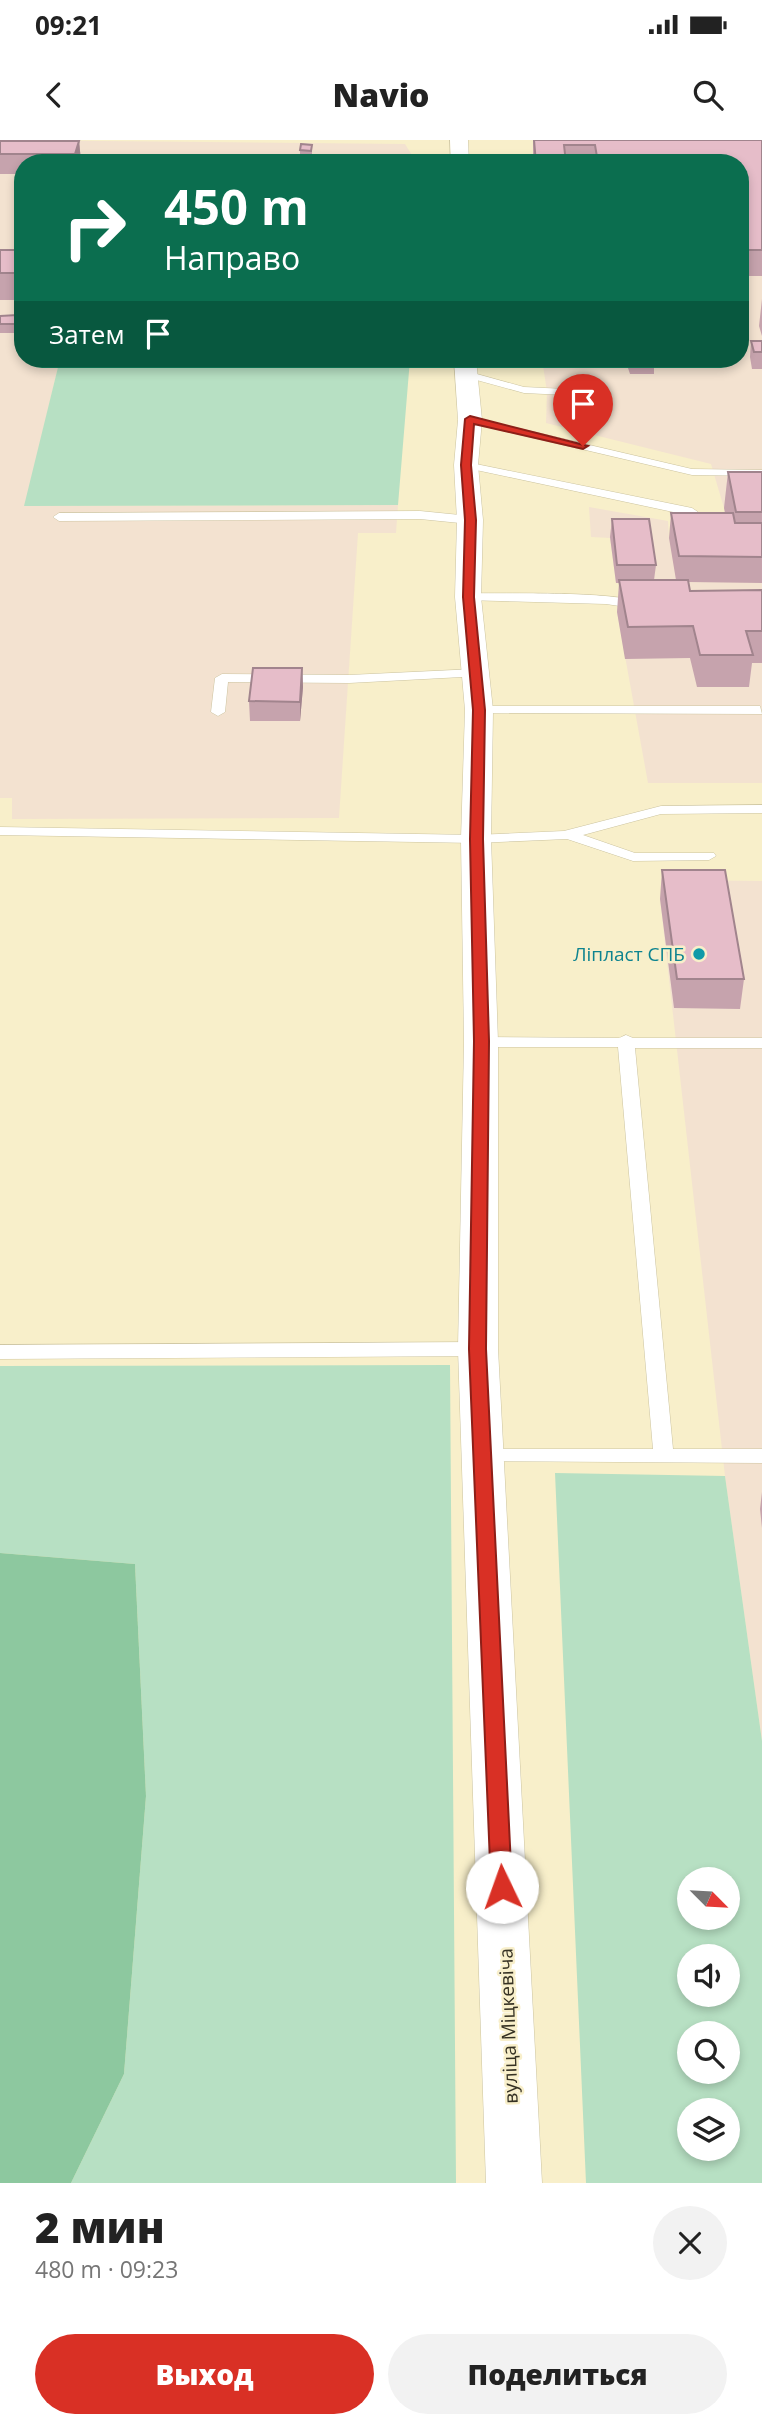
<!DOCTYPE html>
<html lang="ru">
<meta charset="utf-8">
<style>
:root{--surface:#fff;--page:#f2f2f2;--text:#222;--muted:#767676;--accent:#d93025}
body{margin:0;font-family:"Open Sans",sans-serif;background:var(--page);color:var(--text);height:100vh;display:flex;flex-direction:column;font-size:26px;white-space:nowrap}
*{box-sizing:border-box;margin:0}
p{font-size:23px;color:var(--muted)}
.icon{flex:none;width:38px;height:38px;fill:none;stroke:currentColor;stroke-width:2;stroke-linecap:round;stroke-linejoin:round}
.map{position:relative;height:2043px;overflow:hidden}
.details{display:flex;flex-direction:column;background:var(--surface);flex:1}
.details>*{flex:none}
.banner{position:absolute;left:14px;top:14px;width:735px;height:214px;border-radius:28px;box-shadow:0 4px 10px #0003;background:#0b6e4f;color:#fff;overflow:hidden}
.needle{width:46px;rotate:114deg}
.buttons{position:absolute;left:677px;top:1727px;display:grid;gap:14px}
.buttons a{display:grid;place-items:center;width:63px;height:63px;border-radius:50%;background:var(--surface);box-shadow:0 4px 10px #0003;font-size:35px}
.pin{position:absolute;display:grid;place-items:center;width:60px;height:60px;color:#fff;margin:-72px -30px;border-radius:50% 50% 50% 0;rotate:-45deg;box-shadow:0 0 7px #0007}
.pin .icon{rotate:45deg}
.me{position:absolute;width:77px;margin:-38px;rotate:357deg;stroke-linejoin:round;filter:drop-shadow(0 0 5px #0008)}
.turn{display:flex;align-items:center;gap:24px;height:147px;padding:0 35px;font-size:32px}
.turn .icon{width:91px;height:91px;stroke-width:2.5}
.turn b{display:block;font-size:49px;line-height:60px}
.then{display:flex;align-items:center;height:66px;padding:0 35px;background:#0003;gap:14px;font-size:26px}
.round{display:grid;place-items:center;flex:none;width:74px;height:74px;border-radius:37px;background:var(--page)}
.headline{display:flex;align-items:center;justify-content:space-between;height:119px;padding:0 35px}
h1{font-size:42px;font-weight:800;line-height:52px}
.primary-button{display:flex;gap:14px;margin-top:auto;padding:14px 35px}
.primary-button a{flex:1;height:80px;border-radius:42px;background:var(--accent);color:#fff;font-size:28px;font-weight:800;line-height:80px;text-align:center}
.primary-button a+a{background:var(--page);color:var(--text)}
.status{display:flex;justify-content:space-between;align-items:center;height:49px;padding:0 35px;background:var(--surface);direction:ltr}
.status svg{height:19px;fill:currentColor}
header{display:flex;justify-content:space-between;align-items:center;height:91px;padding:0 35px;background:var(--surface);font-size:32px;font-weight:800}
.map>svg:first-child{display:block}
.industrial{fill:#f3e2d0}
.green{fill:#b7e0c3;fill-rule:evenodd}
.forest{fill:#8dc89f}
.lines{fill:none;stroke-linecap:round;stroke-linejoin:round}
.lane-casing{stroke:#ccc4a0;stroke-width:1}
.street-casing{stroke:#ccc4a0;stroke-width:1}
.lane{fill:#fff;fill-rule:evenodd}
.street{fill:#fff;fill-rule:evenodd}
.wall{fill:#c6a3ad}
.shaded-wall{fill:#a1848d}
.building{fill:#e6bdc9;stroke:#a1848d;stroke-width:2}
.route{fill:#d93025;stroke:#8d1f18;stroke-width:2}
.culture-dot{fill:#0f9aa8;stroke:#f8efca;stroke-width:2.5}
.labels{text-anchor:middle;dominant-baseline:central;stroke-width:5;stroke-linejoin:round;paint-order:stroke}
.culture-label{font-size:19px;fill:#0d838f;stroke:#f8efca;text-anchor:end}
.street-label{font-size:19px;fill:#353123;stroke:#f8efca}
</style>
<div class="status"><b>09:21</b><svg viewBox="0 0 49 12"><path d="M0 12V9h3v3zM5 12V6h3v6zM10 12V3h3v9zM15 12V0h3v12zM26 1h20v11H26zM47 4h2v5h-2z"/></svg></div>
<header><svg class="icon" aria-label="back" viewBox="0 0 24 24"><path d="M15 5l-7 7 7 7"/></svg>Navio<svg class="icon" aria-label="search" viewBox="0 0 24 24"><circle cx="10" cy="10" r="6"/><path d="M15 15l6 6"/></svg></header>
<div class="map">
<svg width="762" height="2043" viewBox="0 0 762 2043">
<rect width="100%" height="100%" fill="#f8efca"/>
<!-- industrial -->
<path class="industrial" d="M0,0l405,4 12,19h-394v196h37l-35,147 373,-1 -2,28h-38l-19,285 -327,1v-21h-12z
M762,17v626h-114l-31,-171 11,-28 -12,-1 -6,-45 -19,-1 -2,-30 79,14 1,17h61l-6,-30 -13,-44 -165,-41 1,-31 -5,-33h198v-196h-207z
M666,740l96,1v860l-37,-265 -65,-577z"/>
<!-- green -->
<path class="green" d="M60,219h350l-12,146 -374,1z
M450,1225l6,818h-385l53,-109 22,-278 -11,-232 -135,-11v-187z
M555,1333l170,3 37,265v442h-176zM690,1740h38v38h-38zM728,1816v39h-38v-39zM690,1894h38v38h-38zM690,1970h38v39h-38z"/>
<!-- forest -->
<path class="forest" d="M0,1413l135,11 11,232 -22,278 -53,109h-71z"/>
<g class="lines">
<!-- lane casing -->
<g class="lane-casing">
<path id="lane" d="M466,231l58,16 83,4 5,3 -5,3 -83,-4 -62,-17 -1,-2z
M470,277l222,52 70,1v6l-70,-1 -226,-53 -2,-2z
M466,322l226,46 6,4 -6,4 -230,-49v-4z
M420,371l50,5 6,4 -6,4 -50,-5 -361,2 -6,-4 6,-4z
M468,453c31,1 160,-3 178,12l-6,4 -34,-5 -142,-4 -2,-3z
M476,529l5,1v6l-132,7 -121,-1 -3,30 -7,4 -7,-4 4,-34 7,-4 127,1z
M479,566h281l2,8 -288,-1 -2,-3z
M762,665v8l-101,1 -78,21 52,18h79l2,3 -7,4 -76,1 -66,-22 -91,4 -476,-8v-8l476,8 88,-4 97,-25z
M626,895l7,3h129v10h-127l38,401h89v14l-286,-2 -3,-5 3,-5 7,-2h170l-35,-402h-137l-8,-5 8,-5 138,1z
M478,1202l7,2 3,5 -3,5 -7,2 -478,3v-14z"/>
</g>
<!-- street casing -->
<g class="street-casing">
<path id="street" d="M450,0h18l1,23h-18z
M454,219h22l6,61 -4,45 5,55 -2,77 12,113 -2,129 7,203v307l44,834h-56l-28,-834 6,-307 -3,-203 4,-129 -10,-113 2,-77 -3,-55 4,-45z"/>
</g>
<!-- lane -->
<use href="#lane" class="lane"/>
<!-- street -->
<use href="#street" class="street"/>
</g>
<!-- wall -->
<path class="wall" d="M533,0h229v136h-22v-113h-207z
M0,1h79l2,20v2h-58v11h-23z
M312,5v18h-12v-13z
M0,110h23v50h-23z
M762,159v37l-3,-10z
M0,176l18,8 -2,9h-16z
M751,201h11v28h-10l-2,-12z
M625,219h50l-1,9h-20v6h-24z
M728,332h34v111l-74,-1 2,9 72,-1v73h-10l-3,24h-52l-7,-29 -65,1 -8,-47 2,-29h-3l-6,-46 2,-18 44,46 -2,15h22l-7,-42 2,-25h54l-1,-5z
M302,528l1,19 -3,34h-50l-1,-20z
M662,730l82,109 -4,30 -66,-1 -14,-109z
M762,1352v36l-2,-19z"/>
<!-- shaded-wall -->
<path class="shaded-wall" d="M79,1l2,20v2h-5l-1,-9z
M17,175l1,9 -2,9v-9z
M302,528l1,19 -3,34v-19z"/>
<!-- building -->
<path class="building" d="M534,0h228v110h-22v-87h-142l-3,-18h-31l2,18h-30z
M0,1h79l-4,13h-75z
M301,4l11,1 -1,6 -11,-1z
M0,110h23v23h-23z
M17,175l-1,9h-16v-8z
M751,201h11v11h-8z
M728,332h34v40h-26z
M671,373h62l2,10h27v34l-83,-1z
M612,379h37l7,46h-39z
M619,440h69l2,11 72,-1v41h-16l7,24h-53l-7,-29 -65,1z
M253,528h49l-2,34 -51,-1z
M662,730h63l19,109h-67z"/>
<!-- route -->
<path class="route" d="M470,276l118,30 -5,3 -109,-25 -3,41 5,55 -2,77 11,113 -2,129 6,202 -3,308 26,538 -3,6 -7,3 -8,-3 -3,-6 -22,-538 5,-308 -4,-202 3,-129 -10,-113 2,-77 -4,-55 4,-46z"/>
<!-- markers -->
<circle class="culture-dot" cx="699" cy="814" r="7"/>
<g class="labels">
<!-- culture labels -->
<g class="culture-label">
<text x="685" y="814">Ліпласт СПБ</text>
</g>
<!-- street labels -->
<g class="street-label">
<text transform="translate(508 1886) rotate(-92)">вуліца Міцкевіча</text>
</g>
</g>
</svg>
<div class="buttons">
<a><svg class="needle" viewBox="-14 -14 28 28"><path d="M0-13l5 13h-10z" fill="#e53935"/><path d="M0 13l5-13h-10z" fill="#767676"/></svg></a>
<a><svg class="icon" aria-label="sound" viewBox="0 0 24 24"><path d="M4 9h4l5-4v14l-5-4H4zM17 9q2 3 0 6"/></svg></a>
<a><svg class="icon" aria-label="search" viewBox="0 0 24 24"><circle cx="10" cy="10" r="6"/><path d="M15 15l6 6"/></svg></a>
<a><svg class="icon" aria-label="layers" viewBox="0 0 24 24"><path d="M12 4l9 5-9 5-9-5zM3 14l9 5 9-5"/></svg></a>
</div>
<div class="pin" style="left:583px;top:306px;background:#d93025"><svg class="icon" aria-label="arrive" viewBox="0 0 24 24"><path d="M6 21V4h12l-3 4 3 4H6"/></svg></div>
<svg class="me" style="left:502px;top:1747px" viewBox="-20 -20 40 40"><circle r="19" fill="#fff"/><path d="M0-13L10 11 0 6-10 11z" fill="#d93025"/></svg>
<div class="banner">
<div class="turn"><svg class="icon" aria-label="right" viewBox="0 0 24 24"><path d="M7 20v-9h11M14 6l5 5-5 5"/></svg><div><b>450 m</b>Направо</div></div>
<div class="then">Затем<svg class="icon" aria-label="arrive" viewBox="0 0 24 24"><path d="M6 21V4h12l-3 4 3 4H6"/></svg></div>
</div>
</div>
<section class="details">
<div class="headline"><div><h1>2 мин</h1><p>480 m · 09:23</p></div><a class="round"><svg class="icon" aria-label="close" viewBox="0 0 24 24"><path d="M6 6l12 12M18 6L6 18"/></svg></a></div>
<div class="primary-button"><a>Выход</a><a>Поделиться</a></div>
</section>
